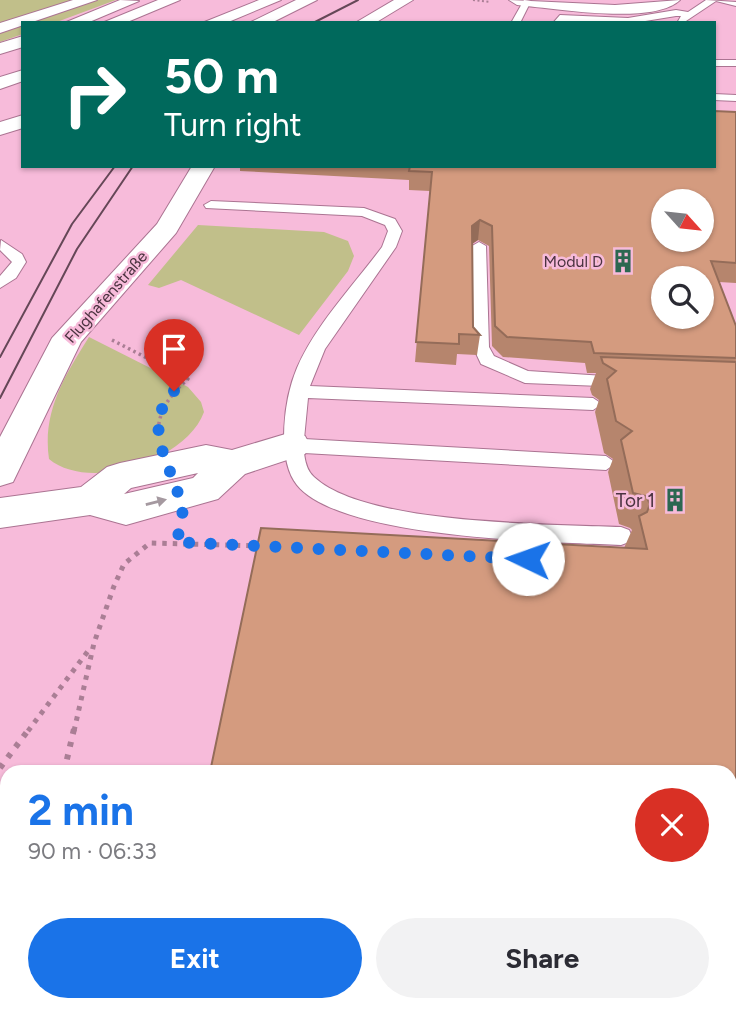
<!DOCTYPE html>
<meta charset="utf-8">
<style>
:root{--surface:#fff;--page:#f2f2f3;--text:#2b2b33;--muted:#7c7c81;--accent:#1a73e8}
body{margin:0;font-family:Figtree,sans-serif;background:var(--page);color:var(--text);height:100vh;display:flex;flex-direction:column;font-size:26px;white-space:nowrap}
*{box-sizing:border-box;margin:0}
p{font-size:23px;color:var(--muted)}
.icon{flex:none;width:38px;height:38px;fill:none;stroke:currentColor;stroke-width:2;stroke-linecap:round;stroke-linejoin:round}
.map{position:relative;flex:1;overflow:hidden}
.panel{position:absolute;left:0px;top:765px;width:737px;height:247px;display:flex;flex-direction:column;background:var(--surface);border-radius:21px 21px 0 0;box-shadow:0 2px 5px #0004}
.panel>*{flex:none}
.guide{position:absolute;left:21px;top:21px;width:695px;height:147px;border-radius:0px;box-shadow:0 2px 5px #0004;background:#00695c;color:#fff;overflow:hidden}
.needle{width:46px;rotate:117deg}
.controls{position:absolute;left:651px;top:189px;display:grid;gap:14px}
.controls a{display:grid;place-items:center;width:63px;height:63px;border-radius:50%;background:var(--surface);box-shadow:0 2px 5px #0004;font-size:35px}
.pin{position:absolute;display:grid;place-items:center;width:60px;height:60px;color:#fff;margin:-72px -30px;border-radius:50% 50% 50% 0;rotate:-45deg;box-shadow:0 0 7px #0007}
.pin .icon{rotate:45deg}
.me{position:absolute;width:77px;margin:-38px;rotate:273deg;stroke-linejoin:round;filter:drop-shadow(0 0 5px #0008)}
.turn{display:flex;align-items:center;gap:24px;height:147px;padding:0 28px;font-size:32px}
.turn .icon{width:91px;height:91px;stroke-width:2.5}
.turn b{display:block;font-size:49px;line-height:60px}
.round{display:grid;place-items:center;flex:none;width:74px;height:74px;border-radius:37px;background:var(--page)}
.headline{display:flex;align-items:center;justify-content:space-between;height:119px;padding:0 28px}
h1{font-size:42px;font-weight:700;line-height:52px;color:var(--accent)}
.button{display:flex;gap:14px;margin-top:auto;padding:14px 28px}
.button a{flex:1;height:80px;border-radius:42px;background:var(--accent);color:#fff;font-size:28px;font-weight:700;line-height:80px;text-align:center}
.button a+a{background:var(--page);color:var(--text)}
.map>svg:first-child{display:block}
.green{fill:#c1bf8a}
.lines{fill:none;stroke-linecap:round;stroke-linejoin:round}
.lane-casing{stroke:#ab7492;stroke-width:2}
.street-casing{stroke:#ab7492;stroke-width:2}
.secondary-casing{stroke:#ab7492;stroke-width:2}
.primary-casing{stroke:#ab7492;stroke-width:2}
.highway-casing{stroke:#ab7492;stroke-width:2}
.path-far3{stroke:#aa7e95;stroke-width:2;stroke-dasharray:2 2.5;stroke-linecap:butt}
.path-far2{stroke:#aa7e95;stroke-width:3.5;stroke-dasharray:2.5 3.5;stroke-linecap:butt}
.path-far1{stroke:#aa7e95;stroke-width:5;stroke-dasharray:4.5 6;stroke-linecap:butt}
.path{stroke:#aa7e95;stroke-width:6;stroke-dasharray:5 8;stroke-linecap:butt}
.lane{fill:#fff;fill-rule:evenodd}
.street{fill:#fff;fill-rule:evenodd}
.secondary{fill:#fff;fill-rule:evenodd}
.primary{fill:#fff;fill-rule:evenodd}
.highway{fill:#fff;fill-rule:evenodd}
.tram{stroke:#654757;stroke-width:2}
.wall{fill:#b6856d}
.shaded-wall{fill:#946c59}
.building{fill:#d49b7f;stroke:#946c59;stroke-width:2;fill-rule:evenodd}
.oneway{fill:#a599a0}
.route{stroke:#1a73e8;stroke-width:12;stroke-dasharray:0 21.6}
.labels{text-anchor:middle;dominant-baseline:central;stroke-width:5;stroke-linejoin:round;paint-order:stroke}
.far-poi-label{font-size:16px;fill:#4b3340;stroke:#f7bbda;text-anchor:end}
.far-street-label{font-size:16px;fill:#4b3340;stroke:#f7bbda}
.poi-label{font-size:19px;fill:#4b3340;stroke:#f7bbda;text-anchor:end}
</style>
<div class="map">
<svg width="736" height="1011" viewBox="0 0 736 1011">
<rect width="100%" height="100%" fill="#f7bbda"/>
<!-- green -->
<path class="green" d="M0,0h116l-62,23h-31v11l-23,8z
M198,225l126,7 24,9 6,15 -6,15 -49,64 -118,-55 -22,8 -11,-3z
M89,337l99,50 13,15 3,10c-17,48 -114,81 -155,47 -7,-47 16,-84 40,-122z"/>
<g class="lines">
<!-- lane casing -->
<g class="lane-casing">
<path id="lane" d="M524,0l7,1 -11,22h-9z
M706,0l30,2v4l-20,-5 -33,22h-6l4,-7h-5l-43,7h-80l7,-8 68,3 48,-8 12,2z
M714,60h22v6h-22z
M714,94l22,1v6l-22,-1z
M211,201l153,7 31,11 7,12 -6,16 -71,102 -15,37 283,12 9,6 -9,6 -285,-12 -4,41 302,17 10,7 -10,7 -302,-17c1,8 3,18 10,24 51,48 236,47 307,50l8,3 3,6 -3,6 -8,3c-69,-3 -280,-6 -324,-60 -21,-26 -13,-87 0,-117 19,-44 57,-83 85,-121l6,-16 -3,-6 -23,-9 -156,-8 -2,-3z
M1,240l21,14 4,8 -10,16 -16,10v-12l12,-14 -12,-12z
M479,242l7,4 3,101 5,9 34,15 92,6 6,2 3,4 -3,4 -101,-4 -44,-19 -8,-17 -1,-101z"/>
</g>
<!-- street casing -->
<g class="street-casing">
<path id="street" d="M394,0h19l-38,23h-20z
M509,0l106,5 65,-5c-27,26 -127,8 -163,5z
M192,166h23l-39,67 -95,109 -68,140 -13,4v-49l52,-99 105,-114z
M292,432l13,4 5,9 -5,9 -60,20 -27,25 -92,26 -36,-10 -90,13v-30l81,-11 26,-20 13,-4 86,-18 26,5zM198,473l-5,5 -69,16 7,-6z"/>
</g>
<!-- secondary casing -->
<g class="secondary-casing">
<path id="secondary" d="M23,115v13l-23,7v-13z"/>
</g>
<!-- primary casing -->
<g class="primary-casing">
<path id="primary" d="M73,0h24l-97,33v-10z
M296,0h21l-46,23h-22z"/>
</g>
<!-- highway casing -->
<g class="highway-casing">
<path id="highway" d="M120,0l19,1 -52,22h-23z
M158,0h22l-55,23h-23z
M259,0h22l-55,23h-24z
M23,36v11l-23,7v-11z
M23,70v11l-23,8v-12z"/>
</g>
<!-- path-far3 -->
<path class="path-far3" d="M473,0l17,2"/>
<!-- path-far2 -->
<path class="path-far2" d="M112,340l76,39c-18,16 -30,31 -30,56"/>
<!-- path-far1 -->
<path class="path-far1" d="M28,731l63,-84
M74,731l20,-88 20,-57 10,-22 26,-21 112,3"/>
<!-- path -->
<path class="path" d="M0,768l29,-39
M64,772l10,-43
M0,933l7,-6
M8,1011l1,-7"/>
<!-- lane -->
<use href="#lane" class="lane"/>
<!-- street -->
<use href="#street" class="street"/>
<!-- secondary -->
<use href="#secondary" class="secondary"/>
<!-- primary -->
<use href="#primary" class="primary"/>
<!-- highway -->
<use href="#highway" class="highway"/>
<!-- tram -->
<path class="tram" d="M313,23l45,-23
M0,357l72,-133 43,-58
M0,398l77,-149 56,-83"/>
</g>
<!-- wall -->
<path class="wall" d="M736,112v171l-17,-1 17,44v685l-112,-463 8,-18 -2,-2 -11,-4 -11,-52 5,-13 -9,-6 -9,-41 4,-12 -7,-5 -2,-6 6,-16h-9l-2,-10 -82,-6 -11,-11 -3,-100 -11,-6 -6,4 1,83 7,8 -3,20 -20,-1 -1,11 -41,-3 15,-171 -21,-1v-10l-169,-9v-5h474z"/>
<!-- shaded-wall -->
<path class="shaded-wall" d="M480,220l-2,20 -9,6 3,-20z"/>
<!-- building -->
<path class="building" d="M714,111l22,1v151l-25,-2 25,65v32l-142,-5 -3,-11 -84,-5 -12,-11 -3,-100 -12,-6 -8,6 1,101 7,8 -21,-1v10l-43,-2 16,-170 -23,-1 1,-5h304zM663,201h39v39h-39zM663,278h39v39h-39z
M601,357l135,5v649h-577l1,-7h570v-232h-520l51,-244 386,21 -8,-33 8,-4 3,-8 -4,-8 -13,-3 -12,-53 11,-9 -16,-10 -9,-42 9,-8 -13,-8z"/>
<!-- one-way arrows -->
<defs><path id="oneway-solid" d="M-6-.8H1V-3.2L6.5 0L1 3.2V.8H-6Z" transform="scale(1.75)"/></defs>
<use class="oneway" href="#oneway-solid" transform="translate(156 502) rotate(-14)"/>
<g class="lines">
<!-- route -->
<path class="route" d="M174,391c-36,38 1,77 8,118 2,10 -3,23 -6,33l352,17"/>
</g>
<!-- icons -->
<defs>
<g id="building-bare" transform="scale(1.89)"><path d="M-4-6H4V6H1V3H-1V6H-4ZM-2.5-4.3h1.7v1.8h-1.7ZM.8-4.3h1.7v1.8H.8ZM-2.5-1h1.7V.8h-1.7ZM.8-1h1.7V.8H.8Z" fill="#2c6751" stroke="#f7bbda" stroke-width="2.5" paint-order="stroke"/></g>
</defs>
<g fill-rule="evenodd">
<use href="#building-bare" x="623" y="261"/>
<use href="#building-bare" x="675" y="500"/>
</g>
<g class="labels">
<!-- far-poi labels -->
<g class="far-poi-label">
<text x="603" y="261">Modul D</text>
</g>
<!-- far-street labels -->
<g class="far-street-label">
<text transform="translate(106 297) rotate(-49)">Flughafenstraße</text>
</g>
<!-- poi labels -->
<g class="poi-label">
<text x="655" y="500">Tor 1</text>
</g>
</g>
</svg>
<div class="controls">
<a><svg class="needle" viewBox="-14 -14 28 28"><path d="M0-13l5 13h-10z" fill="#e53935"/><path d="M0 13l5-13h-10z" fill="#7c7c81"/></svg></a>
<a><svg class="icon" aria-label="search" viewBox="0 0 24 24"><circle cx="10" cy="10" r="6"/><path d="M15 15l6 6"/></svg></a>
</div>
<div class="pin" style="left:174px;top:391px;background:#d93025"><svg class="icon" aria-label="arrive" viewBox="0 0 24 24"><path d="M6 21V4h12l-3 4 3 4H6"/></svg></div>
<svg class="me" style="left:528px;top:559px" viewBox="-20 -20 40 40"><circle r="19" fill="#fff"/><path d="M0-13L10 11 0 6-10 11z" fill="#1a73e8"/></svg>
<div class="guide">
<div class="turn"><svg class="icon" aria-label="right" viewBox="0 0 24 24"><path d="M7 20v-9h11M14 6l5 5-5 5"/></svg><div><b>50 m</b>Turn right</div></div>
</div>
<section class="panel">
<div class="headline"><div><h1>2 min</h1><p>90 m · 06:33</p></div><a class="round" style="background:#d93025;color:#fff"><svg class="icon" aria-label="close" viewBox="0 0 24 24"><path d="M6 6l12 12M18 6L6 18"/></svg></a></div>
<div class="button"><a>Exit</a><a>Share</a></div>
</section>
</div>
